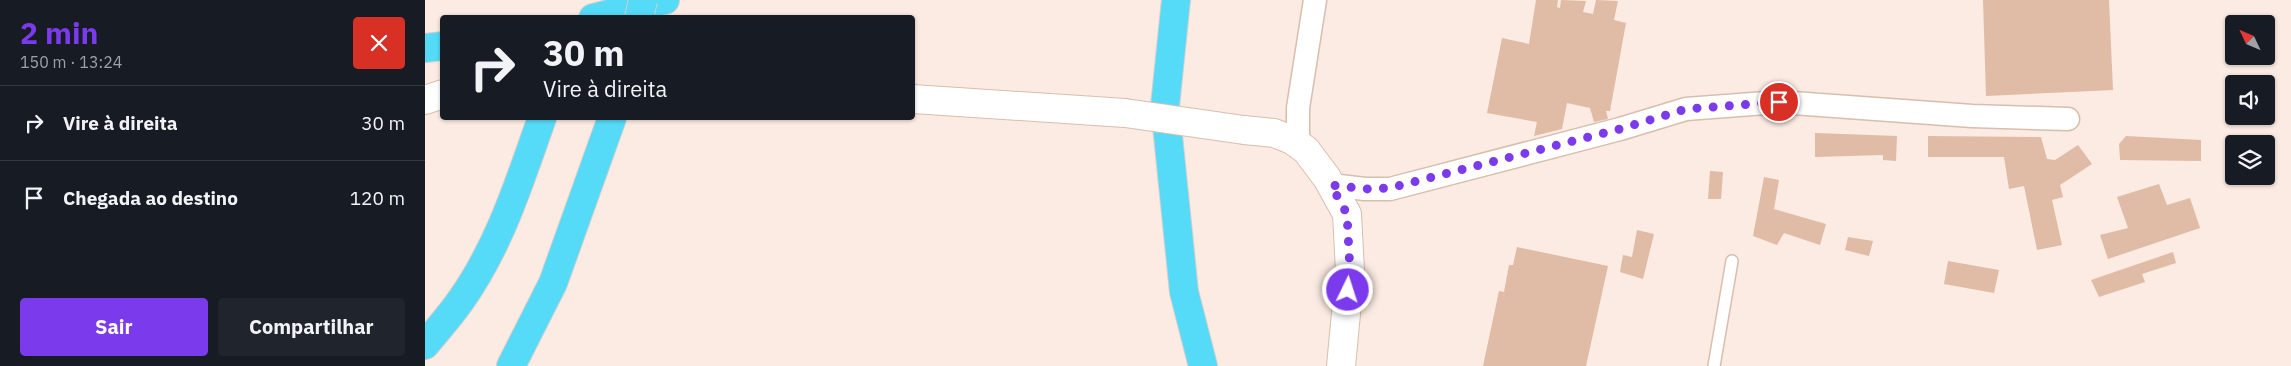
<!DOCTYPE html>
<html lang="pt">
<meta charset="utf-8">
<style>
:root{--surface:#171b24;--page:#20242c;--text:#f1f3f6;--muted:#9ea1a6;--line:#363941;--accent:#7c3aed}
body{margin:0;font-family:"IBM Plex Sans",sans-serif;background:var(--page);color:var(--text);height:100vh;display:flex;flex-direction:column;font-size:19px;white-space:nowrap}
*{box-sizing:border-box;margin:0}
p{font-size:16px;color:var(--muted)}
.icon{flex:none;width:28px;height:28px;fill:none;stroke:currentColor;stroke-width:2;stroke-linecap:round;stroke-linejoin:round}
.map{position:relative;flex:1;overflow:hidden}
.side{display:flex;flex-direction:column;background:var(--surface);width:425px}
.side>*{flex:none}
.banner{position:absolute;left:15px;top:15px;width:475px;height:105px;border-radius:5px;box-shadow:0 1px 4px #0004;background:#171b24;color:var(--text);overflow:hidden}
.needle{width:32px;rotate:314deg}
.controls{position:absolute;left:1800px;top:15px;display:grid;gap:10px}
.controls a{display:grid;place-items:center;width:50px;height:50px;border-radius:5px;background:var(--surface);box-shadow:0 1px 4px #0004;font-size:25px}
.pin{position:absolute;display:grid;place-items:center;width:42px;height:42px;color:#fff;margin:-21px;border:2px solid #fff;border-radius:50%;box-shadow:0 1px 5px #0007}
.me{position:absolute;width:55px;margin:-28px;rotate:4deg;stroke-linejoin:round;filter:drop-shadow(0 0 4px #0008)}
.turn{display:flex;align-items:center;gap:18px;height:105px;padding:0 20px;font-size:22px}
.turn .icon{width:65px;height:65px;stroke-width:2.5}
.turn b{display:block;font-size:35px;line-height:42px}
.round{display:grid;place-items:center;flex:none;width:52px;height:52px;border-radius:5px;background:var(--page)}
.summary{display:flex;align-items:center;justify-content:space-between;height:85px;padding:0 20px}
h1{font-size:30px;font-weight:700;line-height:38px;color:var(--accent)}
.primary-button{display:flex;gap:10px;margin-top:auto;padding:10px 20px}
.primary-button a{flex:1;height:58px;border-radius:5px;background:var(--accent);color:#fff;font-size:20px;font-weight:700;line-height:58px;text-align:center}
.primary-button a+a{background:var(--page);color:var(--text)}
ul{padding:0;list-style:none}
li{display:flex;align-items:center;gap:15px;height:75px;padding:0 20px;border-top:1px solid var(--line)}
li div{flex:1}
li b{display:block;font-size:19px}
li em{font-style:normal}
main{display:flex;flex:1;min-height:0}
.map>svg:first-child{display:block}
.building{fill:#e0bba5}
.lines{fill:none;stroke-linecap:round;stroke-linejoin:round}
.lane-casing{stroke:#d8beae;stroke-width:14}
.street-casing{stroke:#d8beae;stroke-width:25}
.secondary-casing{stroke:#d8beae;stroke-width:30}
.highway-casing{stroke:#d0cfce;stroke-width:30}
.lane{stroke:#fff;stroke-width:11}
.street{stroke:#fff;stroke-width:22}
.secondary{stroke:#fff;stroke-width:28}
.highway{stroke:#55daf8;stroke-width:28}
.secondary-bridge-casing{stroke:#d8beae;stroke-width:30;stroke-linecap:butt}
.highway-bridge-casing{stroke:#d0cfce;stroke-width:30;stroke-linecap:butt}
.secondary-bridge{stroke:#fff;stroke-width:28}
.highway-bridge{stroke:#55daf8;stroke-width:28}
.route{stroke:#7c3aed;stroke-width:9;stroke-dasharray:0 16.2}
</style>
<main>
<section class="side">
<div class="summary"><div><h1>2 min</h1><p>150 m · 13:24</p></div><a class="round" style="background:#d93025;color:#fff"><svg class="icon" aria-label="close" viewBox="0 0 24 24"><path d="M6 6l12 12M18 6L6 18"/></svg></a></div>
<ul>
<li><svg class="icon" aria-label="right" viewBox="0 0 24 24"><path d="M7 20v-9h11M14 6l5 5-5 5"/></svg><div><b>Vire à direita</b></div><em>30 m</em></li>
<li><svg class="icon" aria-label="arrive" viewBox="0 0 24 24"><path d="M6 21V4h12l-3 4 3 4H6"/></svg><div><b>Chegada ao destino</b></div><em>120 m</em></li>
</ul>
<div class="primary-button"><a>Sair</a><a>Compartilhar</a></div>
</section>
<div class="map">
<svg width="1866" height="366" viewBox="0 0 1866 366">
<rect width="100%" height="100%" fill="#fbebe2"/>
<!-- building -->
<path class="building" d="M1111,0h22l-1,7 3,1 1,-8 25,1 -3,11 10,2 3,-14 22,1 -4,19 12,3 -16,88h-4l2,8 -14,3 -4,-14 -23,-5 -5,26 -28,7 3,-14 -50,-9 15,-75 27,6z
M1558,0h126l4,90 -127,6z
M1390,133l82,3 -1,25 -13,-1v-5l-68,2z
M1503,136l113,1 6,22 8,1 23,-15 14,19 -32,21 3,12 -11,3 10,45 -25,5 -13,-64 -15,3 -5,-32h-76z
M1701,136l75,4v21l-81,-1 -1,-16z
M1285,171l13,1 -2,27h-13z
M1339,177l15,3 -5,29 52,15 -6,21 -36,-12 -7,12 -24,-9z
M1734,184l8,21 23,-7 10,30 -92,31 -8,-24 28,-7 -11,-31z
M1212,230l17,4 -11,45 -23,-7 3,-17 9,2z
M1423,237l25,4 -4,15 -24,-6z
M1092,247l91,19 -22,100h-103l16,-75 5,1 5,-27h4z
M1748,252l3,11 -34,11 3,8 -46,15 -8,-17z
M1523,261l51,9 -5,23 -50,-9z"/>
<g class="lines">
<!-- lane casing -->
<g class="lane-casing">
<path id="lane" d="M1289,366l18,-105"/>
</g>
<!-- street casing -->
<g class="street-casing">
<path id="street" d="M873,144v-36l17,-108
M906,185l34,4h25l230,-60 66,-20 93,-7 193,14 96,3"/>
</g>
<!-- secondary casing -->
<g class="secondary-casing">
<path id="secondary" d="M488,99l212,14
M0,100l18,-6
M819,130l30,3 18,7 14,10 21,28 20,36 3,57 -9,95"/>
</g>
<!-- highway casing -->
<g class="highway-casing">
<path id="highway" d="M751,0l-11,106 19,186 19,74
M168,18l72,-18
M0,48l18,-2
M0,345c12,-15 25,-29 36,-45 39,-55 59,-120 81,-182
M86,366l42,-83 59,-165"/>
</g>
<!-- lane -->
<use href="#lane" class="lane"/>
<!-- street -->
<use href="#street" class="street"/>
<!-- secondary -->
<use href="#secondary" class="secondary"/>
<!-- highway -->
<use href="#highway" class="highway"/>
<!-- secondary-bridge casing -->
<g class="secondary-bridge-casing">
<path id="secondary-bridge" d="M700,113l119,17"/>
</g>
<!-- highway-bridge casing -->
<g class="highway-bridge-casing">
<path id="highway-bridge" d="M214,18l4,-18"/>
</g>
<!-- secondary-bridge -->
<use href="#secondary-bridge" class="secondary-bridge"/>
<!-- highway-bridge -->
<use href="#highway-bridge" class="highway-bridge"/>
</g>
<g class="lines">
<!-- route -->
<path class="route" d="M923,290l2,-19 -3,-57 -16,-29 34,4 25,-1 230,-59 66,-20 93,-7"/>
</g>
</svg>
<div class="controls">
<a><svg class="needle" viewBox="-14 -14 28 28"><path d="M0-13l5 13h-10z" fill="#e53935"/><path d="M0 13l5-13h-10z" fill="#9ea1a6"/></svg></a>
<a><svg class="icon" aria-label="sound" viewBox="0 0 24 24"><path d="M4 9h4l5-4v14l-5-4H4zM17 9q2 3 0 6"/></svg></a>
<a><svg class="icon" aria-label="layers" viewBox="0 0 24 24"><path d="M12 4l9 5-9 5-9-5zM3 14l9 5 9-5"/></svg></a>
</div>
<div class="pin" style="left:1354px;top:102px;background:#d93025"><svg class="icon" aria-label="arrive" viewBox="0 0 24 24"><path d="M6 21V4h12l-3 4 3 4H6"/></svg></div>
<svg class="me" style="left:923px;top:290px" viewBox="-20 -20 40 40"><circle r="17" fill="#7c3aed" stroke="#fff" stroke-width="3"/><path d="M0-11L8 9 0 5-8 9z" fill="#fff"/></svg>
<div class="banner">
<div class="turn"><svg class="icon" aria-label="right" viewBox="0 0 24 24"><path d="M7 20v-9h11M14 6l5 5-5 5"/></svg><div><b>30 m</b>Vire à direita</div></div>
</div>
</div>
</main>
